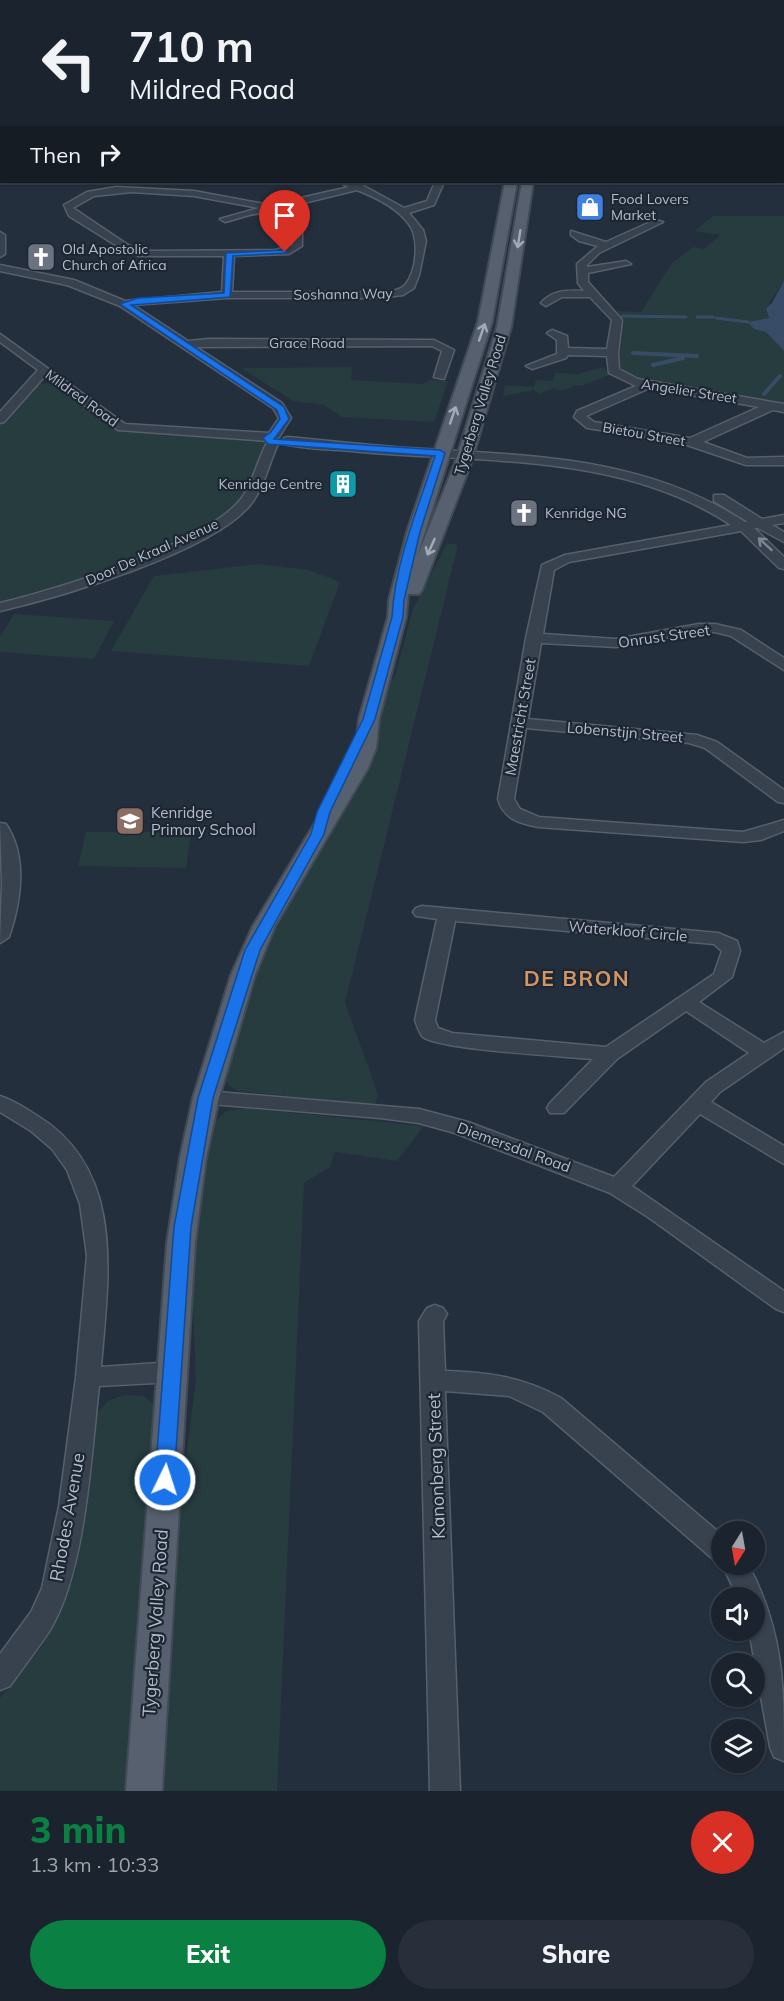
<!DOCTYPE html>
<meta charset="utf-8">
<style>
:root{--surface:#1b232e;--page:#282f3a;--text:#f1f3f6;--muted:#a0a4aa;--line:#39404a;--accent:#0b8043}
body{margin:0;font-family:Mulish,sans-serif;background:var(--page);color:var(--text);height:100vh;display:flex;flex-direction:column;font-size:22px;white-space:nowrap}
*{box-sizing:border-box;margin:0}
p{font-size:20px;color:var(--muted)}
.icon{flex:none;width:33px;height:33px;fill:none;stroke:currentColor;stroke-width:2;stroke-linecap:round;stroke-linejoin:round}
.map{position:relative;height:1791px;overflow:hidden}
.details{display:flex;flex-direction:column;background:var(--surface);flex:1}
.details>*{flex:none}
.banner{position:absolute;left:0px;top:0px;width:784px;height:183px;box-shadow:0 2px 4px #0004,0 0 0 2px var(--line);background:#1b232e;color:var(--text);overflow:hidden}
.needle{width:39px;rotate:191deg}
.fabs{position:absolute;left:711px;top:1521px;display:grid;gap:12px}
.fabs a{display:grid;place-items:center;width:54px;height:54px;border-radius:50%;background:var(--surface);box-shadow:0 2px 4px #0004,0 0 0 2px var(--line);font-size:30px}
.pin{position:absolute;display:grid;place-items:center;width:51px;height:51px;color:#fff;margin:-62px -26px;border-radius:50% 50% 50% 0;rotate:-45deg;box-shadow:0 0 6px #0007}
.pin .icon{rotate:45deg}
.me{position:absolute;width:66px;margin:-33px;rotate:4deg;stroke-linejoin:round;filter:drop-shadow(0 0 4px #0008)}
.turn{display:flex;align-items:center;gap:21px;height:126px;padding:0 30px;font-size:27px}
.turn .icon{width:78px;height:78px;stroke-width:2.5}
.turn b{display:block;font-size:42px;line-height:51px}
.then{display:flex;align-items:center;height:57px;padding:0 30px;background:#0003;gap:12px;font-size:22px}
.round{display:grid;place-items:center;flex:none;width:63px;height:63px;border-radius:32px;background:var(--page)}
.headline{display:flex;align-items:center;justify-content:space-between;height:102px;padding:0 30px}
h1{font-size:36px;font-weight:800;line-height:45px;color:var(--accent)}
.cta{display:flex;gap:12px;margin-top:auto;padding:12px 30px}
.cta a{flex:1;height:69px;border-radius:36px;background:var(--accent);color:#fff;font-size:24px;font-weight:800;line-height:69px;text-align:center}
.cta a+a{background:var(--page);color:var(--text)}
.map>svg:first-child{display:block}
.green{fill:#263c3f}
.water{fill:#394c67}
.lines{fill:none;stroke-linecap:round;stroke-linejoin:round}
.stream-far1{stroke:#394c67;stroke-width:3}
.stream{stroke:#394c67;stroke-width:4}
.canal{fill:#394c67;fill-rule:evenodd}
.minor-casing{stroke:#565f6c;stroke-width:3}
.major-casing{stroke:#414a57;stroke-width:4}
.minor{fill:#38414e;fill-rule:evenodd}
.major{fill:#56606e;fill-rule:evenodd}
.oneway{stroke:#a1aab7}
.oneway2{stroke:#7c8592}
.route{fill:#1a73e8;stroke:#114b97;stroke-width:1.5}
.labels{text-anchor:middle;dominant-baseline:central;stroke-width:4.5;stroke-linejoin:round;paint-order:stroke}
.far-poi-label{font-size:14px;fill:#b4bcc9;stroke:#1d2633;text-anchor:start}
.far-street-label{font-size:14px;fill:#b4bcc9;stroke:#1d2633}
.street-label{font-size:15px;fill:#b4bcc9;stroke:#1d2633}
.poi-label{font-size:15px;fill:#b4bcc9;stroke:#1d2633;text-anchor:start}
.near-street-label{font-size:18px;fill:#b4bcc9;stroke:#1d2633}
.district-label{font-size:21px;font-weight:bold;letter-spacing:1.5px;fill:#d59563;stroke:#1d2633}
</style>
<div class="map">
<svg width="784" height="1791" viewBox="0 0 784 1791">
<rect width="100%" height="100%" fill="#242f3e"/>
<!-- green -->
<path class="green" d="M713,216h71v65l-18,27 3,10 -21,4 6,7 12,3 18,19v54l-144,-25 -18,-7 -4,-5 6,-49 -8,-8 25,1 31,-49 21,-16 11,2 16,-14 -25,-4z
M352,367l-1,13 72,4 7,-4 18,1 -14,41 -92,-5 -18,-12 -31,-4 -52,-33z
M604,367l6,8 -29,11 -4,-1 -16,6 -7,-3 -15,6 -5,-4 -31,6 2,-11 29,2 2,-7 17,1 2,-8 23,1z
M45,383l13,2 62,45 136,9 8,3 2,4c-8,17 -15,43 -28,57 -37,39 -183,89 -238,100v-178l33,-38z
M447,543l11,2 -113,458 33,91 -3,11 -137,-14 -10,-6 -4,-8 29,-100 25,-60 81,-131 12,-26 18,-81h5l19,-70z
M258,564l51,6 31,12 -31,84 -198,-15 43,-75z
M14,614l100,7 -20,38 -94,-7v-15z
M86,832h105l-5,36 -108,-2z
M244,1108l180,18 -27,35 -62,-9 -5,15 -26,16 -27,608h-120l21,-299 9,-42 9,-69 -5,-122 2,-39 19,-95 14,-14z
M124,1395l19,1 15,11 -28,384h-130v-93l40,-49 15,-26 19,-46 10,-51 13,-113 11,-12z"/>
<!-- water -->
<path class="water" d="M784,281v70l-18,-19 -12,-3 -6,-7 21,-4 -3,-10 6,-5z"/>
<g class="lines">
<!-- stream-far1 -->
<path class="stream-far1" d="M622,316l64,1
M697,317h16
M716,318l32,4"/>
<!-- stream -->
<path class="stream" d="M633,353l64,3
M653,365l30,-7
M764,394l16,-18"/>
<!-- canal -->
<path class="canal" d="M783,25h1v4h-1z"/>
<!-- minor casing -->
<g class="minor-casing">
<path id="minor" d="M223,0h8l-9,2z
M318,0h6l-7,2z
M629,0h8l-9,2z
M750,0h8l-9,2z
M0,37h2v4h-2z
M0,106h2v4h-2z
M0,120h2v4h-2z
M0,136h2v6h-2z
M0,170h2v6h-2z
M338,182l24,3 42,23 23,-7 8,-19h9l-10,23 -25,8 14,17 3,11 -7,34 -5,13 -11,7 -25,3h-151l-94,7 55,36 21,-2 225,1 20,10 -10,29 -10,-2 8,-26 -10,-5 -236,1 86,56 9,15 -12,19 -5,2 5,3c-10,20 -14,44 -28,62 -38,48 -191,93 -251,107v-8c56,-13 207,-60 241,-104 13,-17 16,-40 27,-58l-150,-11 -73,-54 -41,46 -4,1v-11l38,-42 -38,-28v-8l125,90 144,9 10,-15 -6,-10 -153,-102 -53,-21 -67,-14v-6l74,15 51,21 97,-9 2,-36h-85l-17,-7 -53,-33 -5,-11 23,-13 29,-5 78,4 76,14 79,-18zM357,190c18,7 39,17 51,33 12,14 9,48 -3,62 -7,7 -18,6 -27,7h-146l2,-36 55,-2 13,-8v-19l-12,-13 -11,-5zM132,192l62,4 65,12 -39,11 5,3c29,-7 44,-19 68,6v17l-18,5 -131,1 -16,-6 -55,-37 21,-12z
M655,220l8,2 -64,31 -12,12v2l39,-6 5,3 -43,9v9l34,38 -4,33 1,16 19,10 146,25v8l-11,-2 -70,32 44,16 37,-1v8h-38l-68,-23 -91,-14 -13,-11 3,-6 59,-25 -27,-13 -2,-17 -39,-1 -2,3 -34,11 -6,-3 31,-12v-14l-10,-7 5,-3 15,6 1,12 39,1 5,-29 -22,-23h-28l-16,9 -5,-3c11,-13 27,-13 43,-12l-6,-8 -1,-19 21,-18 -19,-5 -8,-6v-4l35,11zM650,388l109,19 -69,31 -96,-16 -8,-6z
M0,232l5,3v19l-5,3z
M288,437c45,4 91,10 137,12 114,7 221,9 320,73h3l-34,-21v-6h10l38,24 22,-4v8l-12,2 12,7v10l-26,-14h-4l30,29v12l-5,-1 -38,-37 -172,31 -15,8 -11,64 73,5 83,-15h16l26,6 43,28v12l-53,-34 -16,-4h-16l-83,15 -75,-4 -13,76 169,16 20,7 67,48v13l-6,-1 -73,-54 -16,-5 -163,-15 -12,71 6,10 19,8 204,15 41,-12v11l-23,9 -18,2 -204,-15c-18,-3 -36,-8 -41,-28l28,-161 16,-73 23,-10 166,-30c-109,-72 -245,-62 -370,-73 -25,-3 -53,-2 -77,-8v-6z
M0,823l6,1c22,33 15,78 3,113l-9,6 2,-61z
M422,906l296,27 19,8 3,10 -8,26 -33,25 65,41 20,-11v16l-64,44 -9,10 73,44v18l-84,-50 -68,72 152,105v21l-8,-3 -128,-92 -38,-24 -155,-60 -36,-10 -39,-5 -181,-15 -3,-5 3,-5 7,-2 213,18 49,13 146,55 92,-95 43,-29 -63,-42 -69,48 -53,54h-14l-3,-5 3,-5 43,-44c-29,-3 -152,-9 -170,-22 -4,-4 -6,-12 -8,-17l22,-101 -21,-3 -3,-4 3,-4zM455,921l259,23 8,7 -8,23 -108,73 -154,-14 -14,-5 -3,-8z
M0,1096c13,4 25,12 36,19 91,55 72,162 65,252l72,-5 8,3 4,7 -4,7 -8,3 -74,4c-8,70 -13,184 -49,244 -12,19 -27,37 -40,56l-10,4v-36l31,-42 11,-24 17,-82 17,-129 11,-121 -7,-52 -13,-34 -15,-21 -21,-18 -31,-19z
M435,1305l8,3 4,6 -4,7 2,50c42,1 78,6 116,27l161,137v29h26c36,68 36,121 36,197l-10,-4 -4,-10 -21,-117h5v-32h-16l-17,-36 -8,-3 -170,-147 -34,-16 -64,-5 15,400h-30l-11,-470 8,-13z"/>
</g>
<!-- major casing -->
<g class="major-casing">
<path id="major" d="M0,0h8l2,2h-8v2z
M126,0h10l-11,2z
M657,0h10l-11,2z
M0,62h2v6h-2z
M505,182h12l-25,140 -75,235 38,-94 42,-136 25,-145h11l-22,145 -40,136 -49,127 -3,4h-11l-2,23 -27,102 -3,29 -8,20 -93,158 -20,49 -36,123 -13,60 -11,85 -33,548h-36l41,-548 13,-85 13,-60 38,-123 22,-49 95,-158 8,-20 3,-29 29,-102 1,-17 18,-68 71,-210z"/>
</g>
<!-- minor -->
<use href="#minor" class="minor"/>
<!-- major -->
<use href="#major" class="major"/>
</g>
<!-- one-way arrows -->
<defs><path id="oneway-shaft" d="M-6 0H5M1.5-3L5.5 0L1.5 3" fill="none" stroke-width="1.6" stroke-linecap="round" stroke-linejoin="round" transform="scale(1.5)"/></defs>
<g class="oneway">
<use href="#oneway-shaft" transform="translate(519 239) rotate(99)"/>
<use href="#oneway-shaft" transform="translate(482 332) rotate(-71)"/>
<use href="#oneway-shaft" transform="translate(453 415) rotate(-71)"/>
<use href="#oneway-shaft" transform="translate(431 547) rotate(114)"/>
</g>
<use class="oneway2" href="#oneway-shaft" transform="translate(765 544) rotate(-137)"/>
<!-- route -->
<path class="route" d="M285,250l2,3 -54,3 -3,41 -99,8 153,102 5,12 -15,20 166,11 5,3 -25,79 -16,68 -1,17 -28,102 -45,93 -6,22 -64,116 -47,148 -22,129 -17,253 -3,6 -6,2 -7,-2 -3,-6 19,-253 24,-129 47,-148 66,-116 6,-22 46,-93 29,-102c3,-55 26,-109 43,-161l-167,-12 -5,-6 8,-6 9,-13 -3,-9 -157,-106 18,-6 86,-5 2,-40z"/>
<!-- icons -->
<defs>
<g id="shop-square" transform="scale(1.5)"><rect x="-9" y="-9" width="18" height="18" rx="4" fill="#3f7fe0" stroke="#1d2633"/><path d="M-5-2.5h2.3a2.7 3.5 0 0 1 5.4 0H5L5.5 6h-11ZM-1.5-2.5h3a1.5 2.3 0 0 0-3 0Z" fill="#fff"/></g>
<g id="church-square" transform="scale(1.5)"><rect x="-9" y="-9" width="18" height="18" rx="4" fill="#6b7280" stroke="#1d2633"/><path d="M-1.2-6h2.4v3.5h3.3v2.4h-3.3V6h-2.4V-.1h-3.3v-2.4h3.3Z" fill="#fff"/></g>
<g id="building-square" transform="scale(1.5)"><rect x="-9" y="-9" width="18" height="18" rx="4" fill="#0f9aa8" stroke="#1d2633"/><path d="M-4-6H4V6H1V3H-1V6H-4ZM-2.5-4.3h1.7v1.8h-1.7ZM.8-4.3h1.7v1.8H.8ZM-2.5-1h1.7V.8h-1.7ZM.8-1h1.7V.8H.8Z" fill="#fff"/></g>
<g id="school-square" transform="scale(1.5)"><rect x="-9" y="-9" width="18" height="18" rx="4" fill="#8d6e63" stroke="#1d2633"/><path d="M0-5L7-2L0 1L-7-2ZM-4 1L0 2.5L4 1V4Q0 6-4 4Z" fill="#fff"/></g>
</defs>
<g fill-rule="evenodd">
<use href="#shop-square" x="590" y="207"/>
<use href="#church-square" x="41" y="257"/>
<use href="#building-square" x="343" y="484"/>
<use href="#church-square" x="524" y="513"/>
<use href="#school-square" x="130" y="821"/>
</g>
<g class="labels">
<!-- far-poi labels -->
<g class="far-poi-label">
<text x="611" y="199">Food Lovers<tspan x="611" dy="16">Market</tspan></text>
<text x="62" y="249">Old Apostolic<tspan x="62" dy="16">Church of Africa</tspan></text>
<text x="322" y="484" text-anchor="end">Kenridge Centre</text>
<text x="545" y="513">Kenridge NG</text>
</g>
<!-- far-street labels -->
<g class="far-street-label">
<text transform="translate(343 294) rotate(-1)">Soshanna Way</text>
<text x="307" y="343">Grace Road</text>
<text transform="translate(689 391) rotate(9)">Angelier Street</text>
<text transform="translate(82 398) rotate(36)">Mildred Road</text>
<text transform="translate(480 405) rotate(-73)">Tygerberg Valley Road</text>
<text transform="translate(644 434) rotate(10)">Bietou Street</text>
<text transform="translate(152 552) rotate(-24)">Door De Kraal Avenue</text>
</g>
<!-- street labels -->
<g class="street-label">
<text transform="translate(664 636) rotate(-8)">Onrust Street</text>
<text transform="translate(520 717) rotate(-80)">Maestricht Street</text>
<text transform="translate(625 732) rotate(5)">Lobenstijn Street</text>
<text transform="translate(628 931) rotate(5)">Waterkloof Circle</text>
<text transform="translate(514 1147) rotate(20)">Diemersdal Road</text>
</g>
<!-- poi labels -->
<g class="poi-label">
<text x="151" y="812">Kenridge<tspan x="151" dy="17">Primary School</tspan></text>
</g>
<!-- near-street labels -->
<g class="near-street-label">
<text transform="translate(436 1466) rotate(-92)">Kanonberg Street</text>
<text transform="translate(67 1517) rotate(-80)">Rhodes Avenue</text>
<text transform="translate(155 1623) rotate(-86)">Tygerberg Valley Road</text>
</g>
<!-- district labels -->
<g class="district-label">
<text x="577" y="978">DE BRON</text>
</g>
</g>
</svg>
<div class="fabs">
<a><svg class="needle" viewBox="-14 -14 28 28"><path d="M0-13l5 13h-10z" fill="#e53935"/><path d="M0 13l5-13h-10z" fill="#a0a4aa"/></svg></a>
<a><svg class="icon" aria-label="sound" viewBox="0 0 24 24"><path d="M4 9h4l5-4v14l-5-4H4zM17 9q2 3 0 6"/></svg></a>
<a><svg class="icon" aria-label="search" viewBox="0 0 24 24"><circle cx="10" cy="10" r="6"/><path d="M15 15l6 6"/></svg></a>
<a><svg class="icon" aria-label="layers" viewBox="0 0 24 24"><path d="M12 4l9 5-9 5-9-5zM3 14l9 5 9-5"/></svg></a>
</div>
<div class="pin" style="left:285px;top:252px;background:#d93025"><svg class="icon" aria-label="arrive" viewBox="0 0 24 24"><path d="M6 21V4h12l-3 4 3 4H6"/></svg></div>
<svg class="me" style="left:165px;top:1480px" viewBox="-20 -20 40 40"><circle r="17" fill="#1a73e8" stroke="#fff" stroke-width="3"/><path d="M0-11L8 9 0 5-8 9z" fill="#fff"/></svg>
<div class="banner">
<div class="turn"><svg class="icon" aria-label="left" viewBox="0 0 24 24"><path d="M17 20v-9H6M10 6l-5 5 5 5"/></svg><div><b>710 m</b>Mildred Road</div></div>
<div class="then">Then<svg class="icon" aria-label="right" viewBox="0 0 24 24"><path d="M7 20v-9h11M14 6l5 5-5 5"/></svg></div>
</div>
</div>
<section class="details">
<div class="headline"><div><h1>3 min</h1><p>1.3 km · 10:33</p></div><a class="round" style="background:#d93025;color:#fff"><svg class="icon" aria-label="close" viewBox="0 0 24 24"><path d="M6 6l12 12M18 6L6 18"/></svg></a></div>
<div class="cta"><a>Exit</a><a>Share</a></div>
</section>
